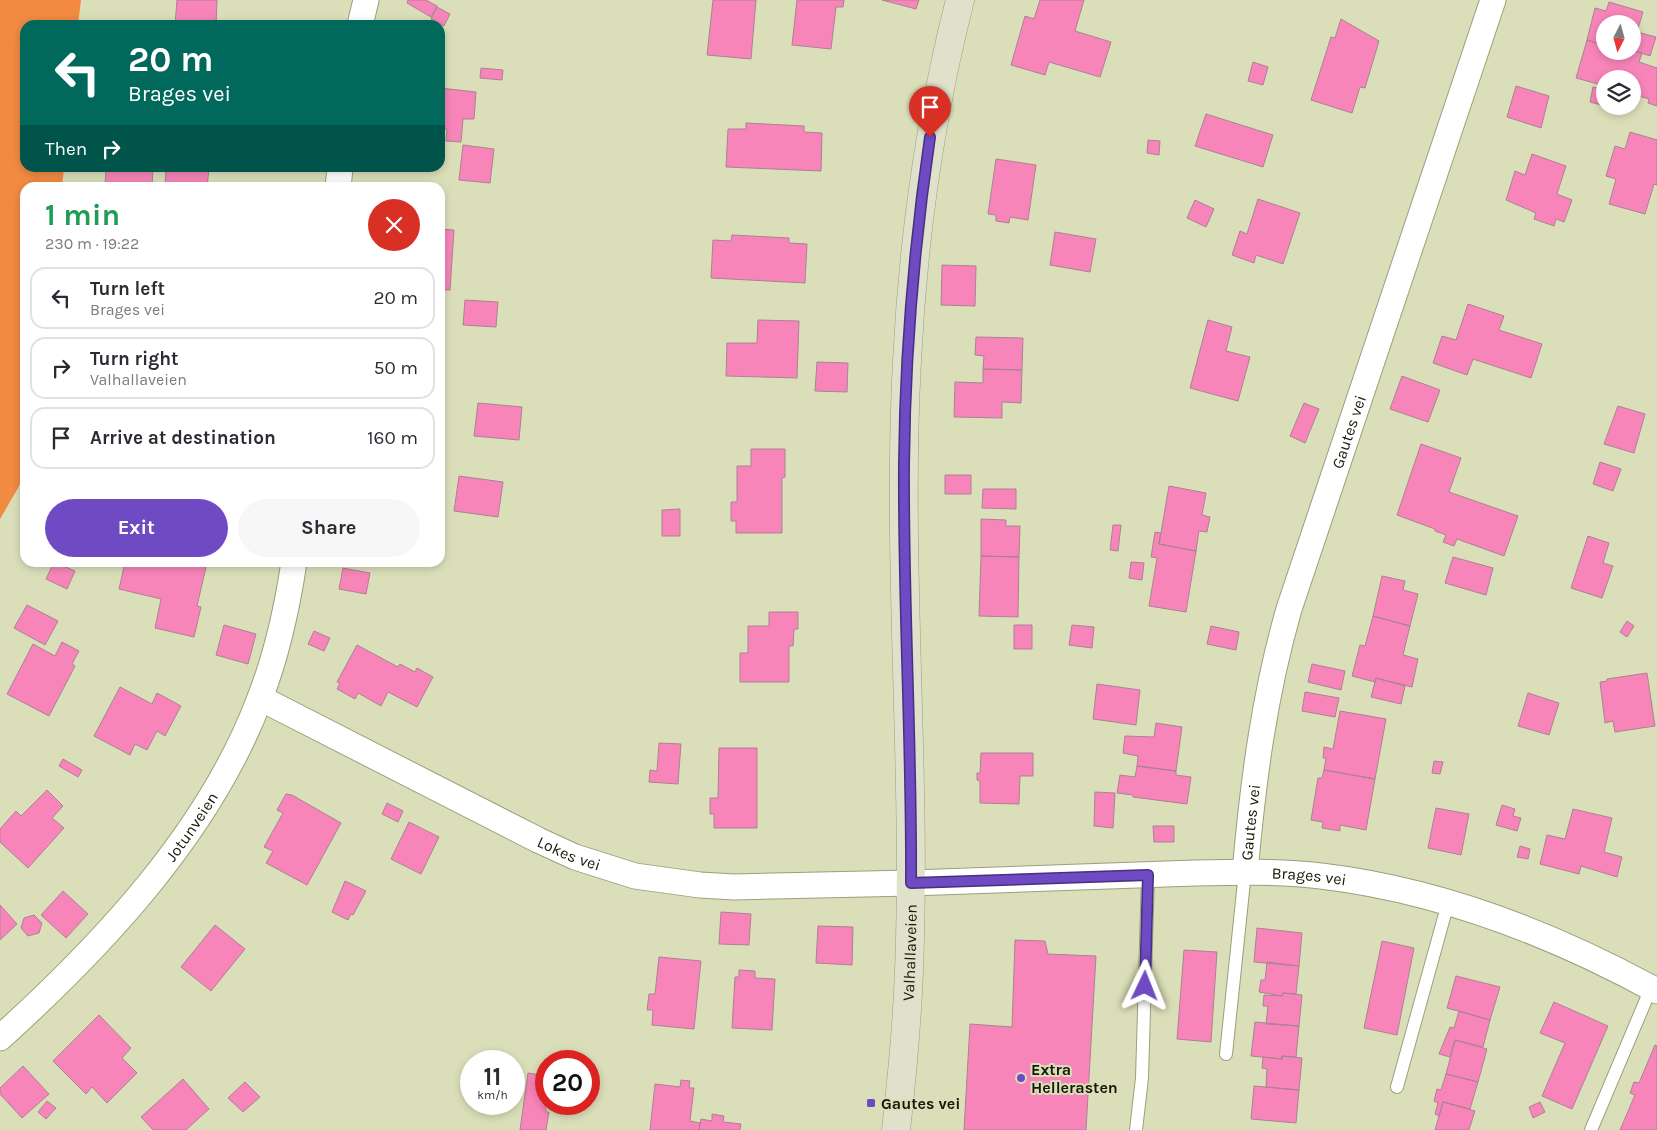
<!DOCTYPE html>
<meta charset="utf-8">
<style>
:root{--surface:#fff;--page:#f7f7f7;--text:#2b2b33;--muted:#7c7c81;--line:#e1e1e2;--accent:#6e4ac3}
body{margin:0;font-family:Karla,sans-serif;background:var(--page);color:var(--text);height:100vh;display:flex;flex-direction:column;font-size:19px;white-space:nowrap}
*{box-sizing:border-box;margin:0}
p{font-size:16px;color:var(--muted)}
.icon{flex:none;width:28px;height:28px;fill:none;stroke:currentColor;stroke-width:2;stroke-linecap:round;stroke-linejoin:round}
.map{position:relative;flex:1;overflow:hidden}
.drawer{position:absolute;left:20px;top:182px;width:425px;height:385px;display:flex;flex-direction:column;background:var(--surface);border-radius:15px;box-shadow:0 2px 8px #0003}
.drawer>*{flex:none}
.banner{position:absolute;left:20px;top:20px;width:425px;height:152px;border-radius:15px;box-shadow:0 2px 8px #0003;background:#00695c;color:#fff;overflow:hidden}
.needle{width:32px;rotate:186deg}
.buttons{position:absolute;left:1596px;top:15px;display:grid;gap:10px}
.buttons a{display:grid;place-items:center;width:45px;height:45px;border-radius:50%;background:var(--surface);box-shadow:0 2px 8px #0003;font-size:25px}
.speed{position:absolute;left:460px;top:1050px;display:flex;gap:10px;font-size:25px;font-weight:700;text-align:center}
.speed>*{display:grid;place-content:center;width:65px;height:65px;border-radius:50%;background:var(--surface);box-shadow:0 2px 8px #0003;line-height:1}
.speed small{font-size:12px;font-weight:400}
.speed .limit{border:8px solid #d22;background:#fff;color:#111}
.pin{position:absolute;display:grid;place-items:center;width:42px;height:42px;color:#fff;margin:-51px -21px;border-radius:50% 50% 50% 0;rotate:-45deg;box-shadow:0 0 5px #0007}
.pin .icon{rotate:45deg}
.me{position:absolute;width:55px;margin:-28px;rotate:2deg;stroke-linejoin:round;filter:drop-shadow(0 0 4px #0008)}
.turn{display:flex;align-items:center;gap:18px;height:105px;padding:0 25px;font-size:22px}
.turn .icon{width:65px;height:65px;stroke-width:2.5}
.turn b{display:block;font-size:35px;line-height:42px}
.then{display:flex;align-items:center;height:48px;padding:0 25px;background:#0003;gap:10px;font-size:19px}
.round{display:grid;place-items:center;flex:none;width:52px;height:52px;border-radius:26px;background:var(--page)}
.summary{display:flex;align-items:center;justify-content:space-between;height:85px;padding:0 25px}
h1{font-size:30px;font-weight:700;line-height:38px;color:#1e9e55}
.button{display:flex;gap:10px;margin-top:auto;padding:10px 25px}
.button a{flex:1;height:58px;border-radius:30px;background:var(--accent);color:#fff;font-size:20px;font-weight:700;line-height:58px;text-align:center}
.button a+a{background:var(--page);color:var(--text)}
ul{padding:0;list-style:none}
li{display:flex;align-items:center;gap:15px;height:62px;margin:0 10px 8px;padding:0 15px;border:2px solid var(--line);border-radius:15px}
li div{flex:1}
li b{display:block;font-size:19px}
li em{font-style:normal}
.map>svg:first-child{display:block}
.forest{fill:#f28a42}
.building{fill:#f885b9;stroke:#a98392}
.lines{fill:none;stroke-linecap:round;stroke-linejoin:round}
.lane-casing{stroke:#9b9f7b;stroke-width:14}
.street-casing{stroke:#9b9f7b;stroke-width:27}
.secondary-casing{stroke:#9b9f7b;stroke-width:29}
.lane{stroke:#fff;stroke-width:12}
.street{stroke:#fff;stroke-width:25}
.secondary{stroke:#e0e1ca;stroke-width:28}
.route-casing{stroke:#48307f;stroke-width:12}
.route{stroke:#6e4ac3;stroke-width:9}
.poi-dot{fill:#6e4ac3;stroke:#dbdfb9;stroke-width:2}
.labels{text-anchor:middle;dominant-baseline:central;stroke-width:4;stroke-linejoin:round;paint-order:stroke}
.street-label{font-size:16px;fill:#17180a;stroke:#dbdfb9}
.poi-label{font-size:16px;font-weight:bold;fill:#17180a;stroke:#dbdfb9;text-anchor:start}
</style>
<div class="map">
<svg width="1657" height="1130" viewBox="0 0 1657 1130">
<rect width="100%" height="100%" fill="#dbdfb9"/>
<!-- forest -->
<path class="forest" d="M0,0h81l-3,25h-53v143h39l-2,19 -37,1v288l-25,43z"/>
<!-- building -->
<path class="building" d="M177,0h40l-1,25h-41z
M408,0h18l11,6 -6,11 -24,-14z
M713,0h43l-5,59 -44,-4z
M797,0h47l-1,7h-7l-5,42 -39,-4z
M882,0h37l-3,9z
M1040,0h44l-9,31 36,11 -11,35 -51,-15 -4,13 -34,-10 14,-49 9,3z
M1609,2l34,10 -6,20 19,5 -6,19 -18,-6v-26h-27v22l-18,-6 8,-32 11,3z
M437,7l13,7 -6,12 -13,-7z
M1341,19l38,22 -14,47 -5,-1 -8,26 -41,-13 20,-63 4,1z
M1587,40l18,6v5l26,2 1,-3 10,3 -3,9 18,6v38l-9,-3 1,-4 -17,-5v-15h-27v7l-29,-8z
M1253,62l15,5 -5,18 -15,-4z
M481,68l22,2 -1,10 -22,-2z
M1516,86l33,10 -8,32 -34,-11z
M1593,87l12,3v16l-15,-4z
M440,88l36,4 -2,27h-11l-2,23 -15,-1 1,-12h-7z
M1206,114l67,21 -10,32 -68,-21z
M746,123l58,3v6l18,1 -1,38 -95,-4 2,-38h18z
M1630,132l27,8v45l-3,-1 -9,30 -36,-10 7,-25 -10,-3 9,-30 10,3z
M1148,140l12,1 -1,14 -12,-2z
M463,145l31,4 -4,34 -31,-3z
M1532,154l34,12 -9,28 15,6 -8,22 -8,-3 -2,7 -20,-7 2,-6 -30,-13 9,-29 10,4z
M996,159l40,6 -8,55 -18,-3 -1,6 -13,-2v-6l-8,-1z
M106,168h47l-1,20h-47z
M166,168h43l-2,20h-42z
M1258,199l42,14 -17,51 -27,-9 -2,8 -22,-8 8,-24 7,3z
M1195,200l19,9 -8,18 -19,-9z
M440,229l14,1 -4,60h-10z
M1055,232l41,7 -6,33 -40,-7z
M732,235l57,3v5l18,1 -2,39 -94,-5 2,-38 18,1z
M942,265l34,1 -1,40 -34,-1z
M465,300l33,2 -2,25 -33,-2z
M1468,304l36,12 -5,14 43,14 -11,34 -58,-19 -6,16 -34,-12 9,-27 14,4z
M758,320l41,1 -2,57 -71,-2 1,-33h30z
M1208,320l24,7 -6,24 24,6 -12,44 -48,-13z
M976,337l47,1 -1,32 -39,-1 1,-13 -9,-1z
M817,362l31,1 -1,29 -32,-1z
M983,369l39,1 -1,33 -19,-1v16l-48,-1 1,-35 28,1z
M1402,376l38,14 -12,32 -38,-13z
M478,403l44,4 -3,33 -45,-4z
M1304,403l15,6 -14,34 -15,-7z
M1618,406l27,8 -11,39 -30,-9z
M1421,444l40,14 -12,34 69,24 -14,40 -47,-17 -3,7 -11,-4 3,-7 -11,-4v-2l-38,-14z
M751,449h34v28l-3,1v55h-46v-12h-5v-19h6v-36h14z
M1600,462l21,7 -8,22 -20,-7z
M945,475h26v19h-26z
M459,476l44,6 -5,35 -44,-6z
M1169,486l37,7 -4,22 8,2 -3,15 -8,-1 -3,20 -37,-7z
M983,489h33v20l-34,-1z
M680,509v27h-18v-26z
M981,519l25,1v6h14l-1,31 -38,-1z
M1113,525h8l-3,26 -8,-1z
M1155,532l6,1 -2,11 37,7 -10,61 -37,-6 8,-48 -6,-1z
M1588,536l21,7 -6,20 10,3 -11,32 -31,-10z
M981,556l38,1 -1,60 -39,-1z
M1453,557l40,11 -7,27 -41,-12z
M54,562l21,9 -8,18 -21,-10z
M125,562l15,3 1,-3h46l19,5 -9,39 4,1 -7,30 -39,-9 6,-29 -42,-10z
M399,562h24v4z
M1131,562l13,1 -2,17 -13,-2z
M343,568l27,5 -4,21 -27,-5z
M1382,576l23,5 -2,9 15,4 -8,32 -37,-10z
M27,605l31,16 -13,24 -31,-17z
M769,612h29v17h-4l-1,17h-4v36h-49v-29h8v-27h21z
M1373,616l37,10 -7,29 15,4 -6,28 -36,-9 -1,4 -23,-6 8,-31 5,1z
M1627,621l7,5 -7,11 -7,-5z
M224,625l32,9 -8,30 -32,-9z
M1014,625h18v24h-18z
M1072,625l22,2 -2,21 -23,-3z
M1211,626l28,6 -3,18 -29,-6z
M314,631l16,7 -6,13 -16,-7z
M62,642l17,9 -7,13 3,2 -26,50 -42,-22 26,-50 22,12z
M357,645l41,22 2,-3 15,8 2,-4 16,9 -16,30 -29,-15 -7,14 -23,-13 -3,6 -18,-10 3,-6 -3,-1z
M1312,664l33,7 -4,19 -33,-8z
M1647,673l8,53 -40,6 -2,-11 -8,2 -5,-41 7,-1v-2z
M1376,678l29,8 -4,18 -30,-7z
M1097,684l43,6 -4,35 -43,-6z
M120,687l32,17 5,-11 24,13 -16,30 -8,-5 -10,19 -12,-6 -5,11 -36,-19z
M1305,692l34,6 -4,19 -33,-6z
M1528,693l31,10 -10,32 -31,-9z
M1340,711l46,8 -11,60 -51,-9 2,-12h-3l1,-11 9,2z
M1156,723l26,4 -6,44 -39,-5 1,-10 -15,-3 2,-17 29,1z
M659,743l22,1 -3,40 -29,-2 1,-12 7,1z
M719,748h38v80h-43v-14h-4v-16h8z
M981,753h52v23h-13l-1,28 -39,-1v-22l-3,-1v-7h3z
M63,759l19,11 -4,7 -19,-11z
M1434,761l9,1 -3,12 -8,-1z
M1137,766l39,5v4l15,2 -4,27 -54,-7v-2l-16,-2 3,-18 15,2z
M1324,770l51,9 -9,51 -26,-5v6l-18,-3 1,-6 -12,-2 7,-42h4z
M47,790l16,16 -11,12 12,10 -36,40 -28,-26v-13l16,-18 5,5z
M1095,792l20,1 -2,35 -19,-2z
M286,794l6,1 49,28 -34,62 -41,-22 7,-12 -9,-4 19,-34 -6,-3z
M387,803l16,8 -5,11 -16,-8z
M1502,805l13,4 -2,7 8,2 -4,13 -21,-6z
M1436,808l33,6 -8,41 -33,-7z
M1573,809l39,9 -8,34 18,5 -5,20 -36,-11 -2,8 -39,-10 7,-29 18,4z
M409,822l30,15 -18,37 -30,-15z
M1153,826h21v16h-20z
M1520,846l10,3 -2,10 -11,-2z
M345,881l21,10 -13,24 -2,-1 -3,6 -16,-8z
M63,891l25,23 -22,24 -25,-23z
M0,905l17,19 -17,16z
M721,912l30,2 -2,31 -30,-1z
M34,915l8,8 -3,10 -11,3 -7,-8 3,-10z
M215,925l30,24 -34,42 -30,-24z
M818,926l35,1 -1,38 -36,-2z
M1257,928l45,5 -3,33 -45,-4z
M1015,940l30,1 3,13 48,2 -10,174h-122l6,-106 42,3z
M1382,941l32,7 -17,87 -33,-7z
M1184,950l33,2 -6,90 -34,-3z
M659,957l42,4 -7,68 -42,-4 1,-15h-6l2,-16h6z
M1267,962l32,4 -3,28 -13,-1 -1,3 -23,-4 2,-12h4z
M739,970l16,1v7l20,1 -3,51 -40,-2 3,-51h4z
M1456,976l44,11 -10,33 -43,-12z
M1283,993l19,2 -3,31 -33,-2 2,-18h-5l1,-11 18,1z
M1554,1002l54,24 -36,83 -30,-13 23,-53 -25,-10z
M1459,1011l31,9 -7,27 -28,-7 -5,17 -11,-3 11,-27 4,1z
M99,1015l32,33 -9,10 15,15 -30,30 -15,-16 -6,7 -33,-33z
M1255,1022l44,4 -3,31 -14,-1v3l-31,-3z
M1455,1040l32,9 -9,33 -32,-8z
M1655,1045l2,1v84h-37l15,-35 -5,-2 4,-11 5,1z
M1282,1056l20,2 -3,32 -33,-3 1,-18 -5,-1 1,-11 19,2z
M23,1066l26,28 -27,24 -22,-24v-6z
M528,1073l18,3v36h3l-3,18h-26z
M1446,1074l32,8 -8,27 -27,-7 -4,14 -4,-2 3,-11 -4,-2 3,-12 4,1z
M183,1079l26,30 -23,21h-33l-12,-13z
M681,1080l9,1 -1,7h5l-4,33 10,2 -1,7h-49l5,-46 25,3z
M245,1082l15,15 -17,15 -15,-14z
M1254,1086l45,4 -3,33 -45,-4z
M47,1101l9,7 -10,11 -8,-7z
M1443,1102l32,9 -6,19h-34z
M1540,1102l5,10 -12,6 -4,-11z
M712,1114l12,2 -1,6 18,2 -1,6h-41l2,-11 11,2z"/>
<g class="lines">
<!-- lane casing -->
<g class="lane-casing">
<path id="lane" d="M1226,1054l19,-182
M1397,1087l51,-184
M1136,1130l6,-52 6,-203
M1591,1130l60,-142"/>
</g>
<!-- street casing -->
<g class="street-casing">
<g id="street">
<path d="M360,25l6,-25"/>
<path d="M338,188l2,-20"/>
<path id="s1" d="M260,698l278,142 37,17 60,19 65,9 34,2 177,-4 284,-10c42,-1 84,-2 126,3 118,14 232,58 336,115"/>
<path id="s2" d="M1245,872c8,-90 19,-176 44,-263l204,-609"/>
<path id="s3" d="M0,1038c104,-94 210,-207 260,-340 17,-44 27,-89 34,-136"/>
</g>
</g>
<!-- secondary casing -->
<g class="secondary-casing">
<g id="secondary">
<path id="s4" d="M896,1130c6,-53 11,-106 13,-159 8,-203 -13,-407 -2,-610 6,-122 23,-243 53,-361"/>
</g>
</g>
<!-- lane -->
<use href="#lane" class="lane"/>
<!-- street -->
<use href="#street" class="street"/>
<!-- secondary -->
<use href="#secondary" class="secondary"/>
</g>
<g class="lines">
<!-- route casing -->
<g class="route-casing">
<path id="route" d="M930,137c-16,109 -25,218 -26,327 -1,140 8,280 7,419l237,-8 -3,111"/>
</g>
<!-- route -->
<use href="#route" class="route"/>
</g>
<!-- markers -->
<g class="poi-dot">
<circle cx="1021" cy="1078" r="5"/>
<rect x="866" y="1098" width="10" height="10" rx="2.5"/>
</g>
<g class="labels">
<!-- street labels -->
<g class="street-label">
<text stroke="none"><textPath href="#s2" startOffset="454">Gautes vei</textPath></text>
<text stroke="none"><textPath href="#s2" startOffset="50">Gautes vei</textPath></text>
<text stroke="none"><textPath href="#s3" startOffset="286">Jotunveien</textPath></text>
<text stroke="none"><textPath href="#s1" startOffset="346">Lokes vei</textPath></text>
<text stroke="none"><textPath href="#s1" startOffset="1091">Brages vei</textPath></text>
<text stroke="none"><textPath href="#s4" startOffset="178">Valhallaveien</textPath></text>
</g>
<!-- poi labels -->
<g class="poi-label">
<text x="1031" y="1069">Extra<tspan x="1031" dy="18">Hellerasten</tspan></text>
<text x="881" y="1103">Gautes vei</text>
</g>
</g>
</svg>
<div class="buttons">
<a><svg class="needle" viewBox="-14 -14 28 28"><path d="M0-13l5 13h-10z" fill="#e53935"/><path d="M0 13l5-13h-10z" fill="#7c7c81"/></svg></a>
<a><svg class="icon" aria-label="layers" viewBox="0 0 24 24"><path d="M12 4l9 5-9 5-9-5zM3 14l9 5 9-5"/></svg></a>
</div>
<div class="speed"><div>11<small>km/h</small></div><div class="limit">20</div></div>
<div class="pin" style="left:930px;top:137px;background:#d93025"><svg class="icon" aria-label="arrive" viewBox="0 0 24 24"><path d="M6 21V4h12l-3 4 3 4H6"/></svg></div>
<svg class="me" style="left:1145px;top:986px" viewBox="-20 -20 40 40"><path d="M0-17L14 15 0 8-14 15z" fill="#6e4ac3" stroke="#fff" stroke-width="4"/></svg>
<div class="banner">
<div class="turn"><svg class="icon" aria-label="left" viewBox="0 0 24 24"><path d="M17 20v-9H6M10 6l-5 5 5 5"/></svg><div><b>20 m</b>Brages vei</div></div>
<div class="then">Then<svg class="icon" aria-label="right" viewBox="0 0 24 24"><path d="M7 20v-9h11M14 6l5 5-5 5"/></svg></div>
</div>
<section class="drawer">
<div class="summary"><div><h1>1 min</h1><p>230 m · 19:22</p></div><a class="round" style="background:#d93025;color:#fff"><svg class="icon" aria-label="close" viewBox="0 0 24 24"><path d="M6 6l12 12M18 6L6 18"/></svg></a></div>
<ul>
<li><svg class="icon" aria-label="left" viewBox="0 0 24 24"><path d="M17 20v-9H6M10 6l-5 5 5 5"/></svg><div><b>Turn left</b><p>Brages vei</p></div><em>20 m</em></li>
<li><svg class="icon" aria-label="right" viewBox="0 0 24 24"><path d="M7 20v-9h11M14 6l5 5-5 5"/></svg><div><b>Turn right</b><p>Valhallaveien</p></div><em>50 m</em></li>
<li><svg class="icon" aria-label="arrive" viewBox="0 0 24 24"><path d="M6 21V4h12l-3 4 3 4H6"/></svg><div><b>Arrive at destination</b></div><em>160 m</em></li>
</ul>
<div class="button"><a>Exit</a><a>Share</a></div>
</section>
</div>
